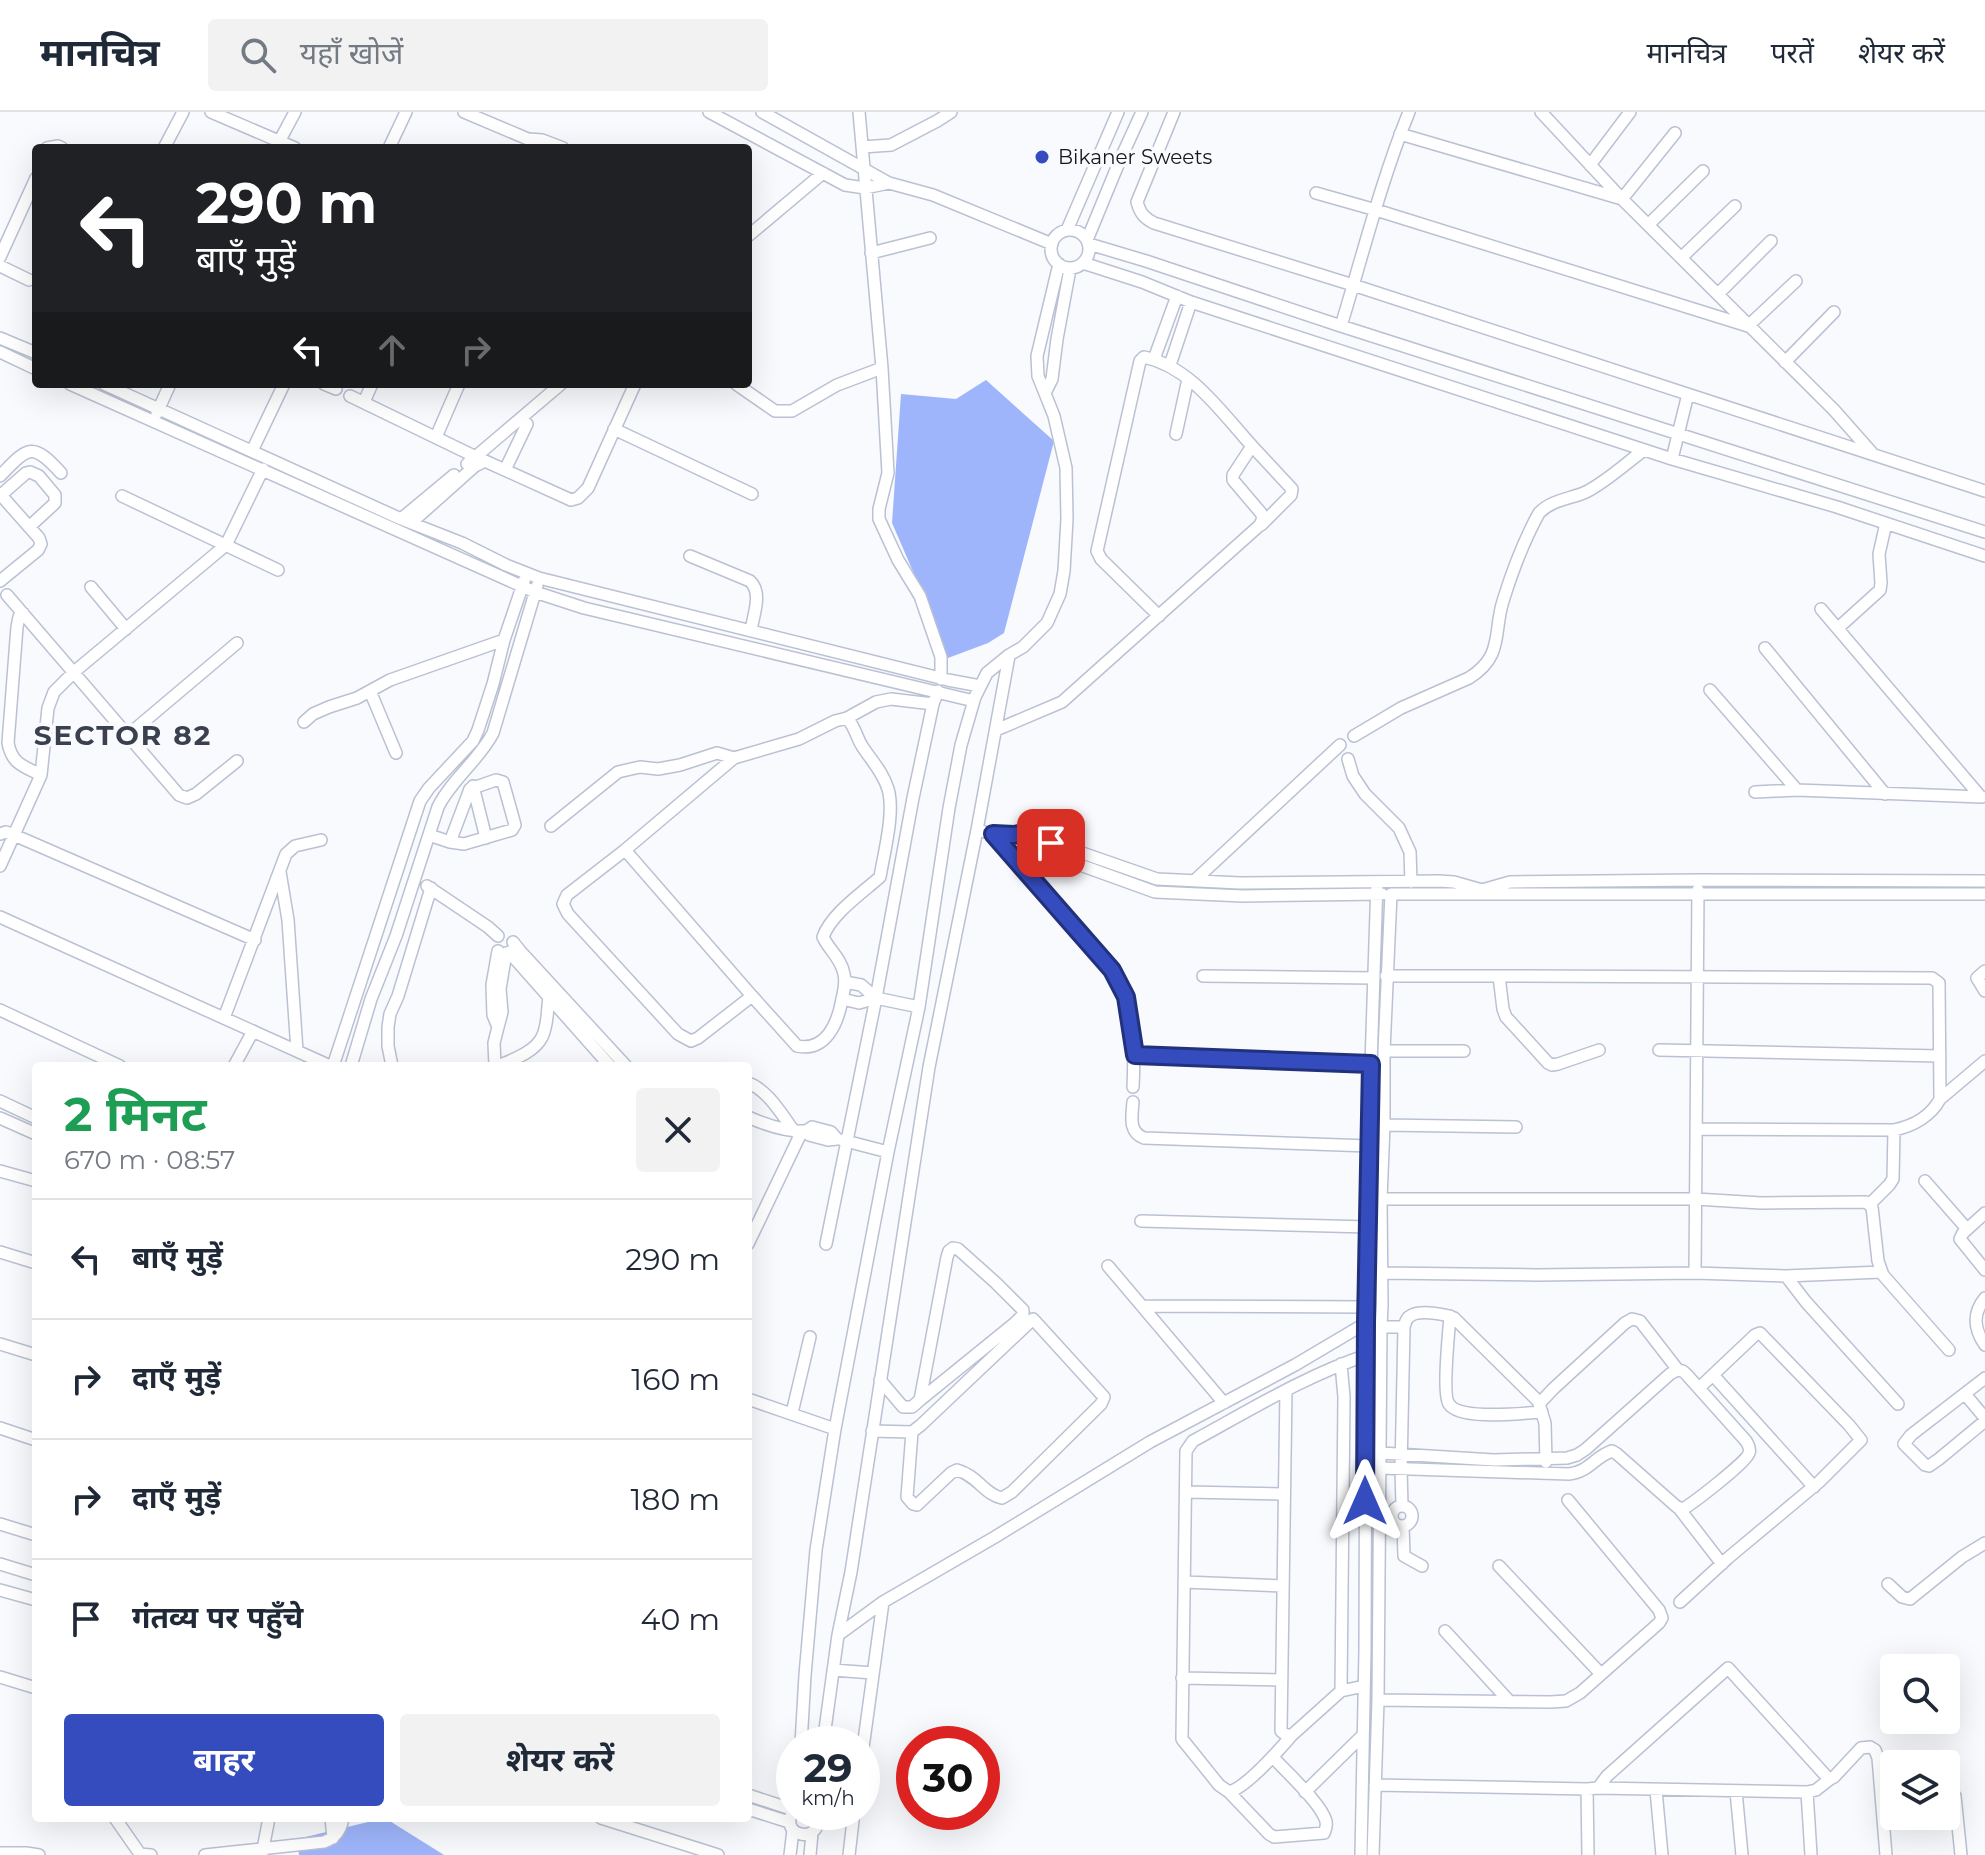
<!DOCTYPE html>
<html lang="hi">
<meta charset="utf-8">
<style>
:root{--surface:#fff;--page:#f2f2f3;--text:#1f2937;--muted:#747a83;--line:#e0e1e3;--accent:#354cbe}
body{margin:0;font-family:Montserrat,"Noto Sans Devanagari",sans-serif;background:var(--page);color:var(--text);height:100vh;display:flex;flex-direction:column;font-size:30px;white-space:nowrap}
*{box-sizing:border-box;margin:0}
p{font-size:26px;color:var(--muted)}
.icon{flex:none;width:44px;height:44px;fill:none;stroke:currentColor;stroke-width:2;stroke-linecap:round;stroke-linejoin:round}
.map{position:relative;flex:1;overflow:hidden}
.panel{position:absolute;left:32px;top:950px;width:720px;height:760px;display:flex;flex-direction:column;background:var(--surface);border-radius:8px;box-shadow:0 8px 32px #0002}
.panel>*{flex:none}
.top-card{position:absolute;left:32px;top:32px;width:720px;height:244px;border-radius:8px;box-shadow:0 8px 32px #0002;background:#202124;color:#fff;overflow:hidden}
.controls{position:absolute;left:1880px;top:1542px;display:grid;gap:16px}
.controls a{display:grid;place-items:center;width:80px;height:80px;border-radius:8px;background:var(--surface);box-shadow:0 8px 32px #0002;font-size:40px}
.speed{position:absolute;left:776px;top:1614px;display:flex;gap:16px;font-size:40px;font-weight:700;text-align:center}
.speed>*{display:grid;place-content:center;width:104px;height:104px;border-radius:50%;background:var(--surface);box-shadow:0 8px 32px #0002;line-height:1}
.speed small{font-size:20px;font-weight:400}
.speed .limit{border:12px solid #d22;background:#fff;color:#111}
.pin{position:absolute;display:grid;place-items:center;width:68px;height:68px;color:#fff;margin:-34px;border-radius:16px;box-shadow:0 4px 12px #0006}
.me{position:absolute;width:88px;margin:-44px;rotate:0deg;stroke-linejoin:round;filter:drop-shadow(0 0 6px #0008)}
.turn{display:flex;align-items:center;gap:28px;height:168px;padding:0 32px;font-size:36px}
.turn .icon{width:104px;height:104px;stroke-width:2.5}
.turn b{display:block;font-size:56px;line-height:68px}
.lanes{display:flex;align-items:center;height:76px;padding:0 32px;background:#0003;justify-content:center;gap:40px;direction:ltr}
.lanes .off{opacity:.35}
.round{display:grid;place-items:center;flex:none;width:84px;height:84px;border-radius:8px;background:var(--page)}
.headline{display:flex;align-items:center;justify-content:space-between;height:136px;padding:0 32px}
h1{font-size:48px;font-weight:700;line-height:60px;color:#1e9e55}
.action{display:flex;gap:16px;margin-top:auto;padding:16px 32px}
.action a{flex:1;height:92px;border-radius:8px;background:var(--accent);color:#fff;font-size:32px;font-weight:700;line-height:92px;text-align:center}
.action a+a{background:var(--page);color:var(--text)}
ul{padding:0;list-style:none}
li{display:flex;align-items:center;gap:24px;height:120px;padding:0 32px;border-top:2px solid var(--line)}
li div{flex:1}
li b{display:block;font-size:30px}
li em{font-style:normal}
header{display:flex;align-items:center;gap:48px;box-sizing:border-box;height:112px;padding:0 40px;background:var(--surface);border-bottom:2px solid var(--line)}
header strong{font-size:38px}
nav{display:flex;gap:44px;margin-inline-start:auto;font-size:28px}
.search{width:560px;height:72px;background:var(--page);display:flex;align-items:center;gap:20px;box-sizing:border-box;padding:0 28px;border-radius:8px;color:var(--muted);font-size:30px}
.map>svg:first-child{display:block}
.water{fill:#9eb5fb}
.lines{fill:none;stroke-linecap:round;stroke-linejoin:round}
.minor-casing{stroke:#bac1d3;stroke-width:14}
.minor{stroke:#fff;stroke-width:11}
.route-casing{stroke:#22317c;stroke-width:20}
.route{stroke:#354cbe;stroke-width:14}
.poi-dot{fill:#354cbe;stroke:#f8fafd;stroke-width:3}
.labels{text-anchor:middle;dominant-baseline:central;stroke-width:7;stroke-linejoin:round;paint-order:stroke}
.poi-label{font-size:20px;fill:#14161c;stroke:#f8fafd;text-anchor:start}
.district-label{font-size:28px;font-weight:bold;letter-spacing:2px;fill:#3a404e;stroke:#f8fafd}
</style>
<header>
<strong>मानचित्र</strong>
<div class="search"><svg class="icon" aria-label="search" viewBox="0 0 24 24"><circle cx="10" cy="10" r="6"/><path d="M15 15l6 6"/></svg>यहाँ खोजें</div>
<nav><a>मानचित्र</a><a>परतें</a><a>शेयर करें</a></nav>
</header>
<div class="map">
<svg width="1985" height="1743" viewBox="0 0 1985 1743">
<rect width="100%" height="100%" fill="#f8fafd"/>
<!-- water -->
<path class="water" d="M986,268l68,61 -50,192 -16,10 -40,15 -23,-59 -33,-76 9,-129 55,5z
M385,1706l59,37h-145l-2,-16z"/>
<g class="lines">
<!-- minor casing -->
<g class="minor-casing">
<path id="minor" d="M211,0l84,36
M464,0l64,27 14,1 21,8
M709,0l136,73 20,3 24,-5
M762,0l127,71 44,12 119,49
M859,0l23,256 6,105 -9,36v10l19,41 22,36 21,61v22
M1174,0l-37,90c3,11 7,16 17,21l199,62 632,206
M1541,0l81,87 212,211 38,43
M1400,22l222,65 53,-66
M280,28l15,-28
M862,35l29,-2 46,-24 14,-9
M47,36l11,-2 4,2
M164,36l19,-36
M389,36l17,-36
M1590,53l40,-53
M1316,81l60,17 372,116 48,-45
M1648,113l55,-54
M1051 137a19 19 0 1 1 38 0a19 19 0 1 1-38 0Z
M1067,118l51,-118
M748,124l75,-63
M1087,128l33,-80 22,-48
M1089,132l57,17 195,65 644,206
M871,141l59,-15
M0,145l36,-79
M1681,146l54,-52
M1083,151l59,19 49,20 481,157 165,48 148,49
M0,154l29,14
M1718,182l53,-53
M1341,214c22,-72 40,-145 68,-214
M0,226l36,15
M0,240l36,17
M1154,247l23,-63
M1785,250l49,-50
M1170,253l21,-63
M70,272l465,208 49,16 390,93
M104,272l297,135 61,24 44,22 33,13 409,102 32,6
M324,272l12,5
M736,272l39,27h17l45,-26 45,-17
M1045,281l7,-14 5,-40 13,-70
M350,284l126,61
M364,290l8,-18
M157,301l13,-29
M614,317l138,65
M1176,322l12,-55
M436,325l23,-53
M1252,334l40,43 -1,6 -30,30
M252,339l32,-67
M1672,347l16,-65
M467,352l94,-80
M505,358l22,-46
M0,364c28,-29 32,-35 61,-3
M0,382l39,44 2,6 -3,6 -38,31
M1,383l25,-22 4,-1 9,4 16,19v8l-26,24
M122,384l156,74
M401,407l53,-44
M411,411l64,-57 10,-5 86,39 7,-2 10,-10 47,-104
M690,444l60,25c13,12 3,34 1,50
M91,475l35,42
M7,483l172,200 8,3 9,-4 41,-33
M1821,497l159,187
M23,501l-4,4 -2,10 -9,116c4,21 15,23 33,32
M1838,516l42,-38 1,-7 -2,-29 7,-31
M1765,536l120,146
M1710,578l87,100
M370,579l26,62
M847,606c8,9 9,18 15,28 9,14 21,26 26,43 7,24 -4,63 -8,88 -18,16 -49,37 -57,60 6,13 18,21 21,37 2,9 0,17 -2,25 -4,24 -16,53 -45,47l-45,-50 -54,42 -7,3 -13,-7 -110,-120 -5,-10 4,-9 58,-45 109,-92 65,-19 36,-18z
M847,606l29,-16 15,-3 42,5
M304,610l9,-8 16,-7 28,-9 33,-18 114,-40
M996,618l66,-28 198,-177 3,-7 -2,-5 -28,-33v-5l19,-29c-31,-34 -61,-79 -108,-89l-4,4 -43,190 4,8 58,57
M128,623l109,-92
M1354,624l47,-28 68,-30c35,-22 24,-45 34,-77 9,-29 21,-61 36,-88 12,-13 31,-14 47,-21 21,-11 39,-28 58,-42
M1348,647l5,17 12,18 34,34 11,24 1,30
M473,674l13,52
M1755,680l42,-2 185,7
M551,714l67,-54 22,-5 18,2 22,-4 37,-12 17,5
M977,718l16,4 119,136c22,34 23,78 21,117
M0,722l6,-2 8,3 241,105
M993,722l18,1 14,-2 132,46 83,4 199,-2 15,1 28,8 28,-8 188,-2 287,1
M429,723l21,7 14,2 48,-14 3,-5 -12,-43 -7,-2 -26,9 -20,53
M1014,723l8,9 133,48 88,4 139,-2
M625,738l127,146
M0,754l41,-91 7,-67 6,-16 20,-20 152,-127 37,-76
M280,760l8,48 9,131
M1194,769l146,-136
M427,774l61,41 10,9
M0,805l330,149
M513,830l8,10 105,114
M509,840l101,114
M1985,859l-8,7 8,13
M1203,864l171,2
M1386,864h113l4,33 3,8 42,46 4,2 6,-1 41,-14
M1499,864l433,2 7,5 1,116c-9,17 -27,27 -46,31l-197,-1
M876,886l43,9
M842,887l17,4 17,-5 -15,-13 -16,-3
M0,898l120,56
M224,906l62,-164 9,-8 26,-6
M498,915l4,-15 -2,-23 6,-36
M1659,938l281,6
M1384,939h80
M1135,943l236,9
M234,954l19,-35
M333,954l87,-265 9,-13 44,-47 5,-11 15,-46 11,-44 20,-59
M351,954l20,-67 25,-63 42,-129c14,-28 41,-47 55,-74l44,-147
M392,954l-4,-20v-19l2,-13 8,-18 33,-108
M495,954l-1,-23 4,-16 -5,-12 -1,-30 6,-34
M498,954c14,-6 37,-14 44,-29 6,-11 5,-27 7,-40
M748,971c19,6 34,32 46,48
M1940,987l45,-38
M0,989l36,17
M1133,990c-1,14 -5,30 11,36l225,8
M748,1005c18,8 39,15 58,14l3,4 19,5 9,-1 -6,-7 -19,-5 -6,4
M0,1006l36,16
M1384,1013l132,2
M842,1028l46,12
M0,1059l36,10
M1925,1069l42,48
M1381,1087h315l65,4 105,-1 6,5 6,54 5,14 66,75
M1870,1092l19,-19 4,-6 1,-49
M1985,1101l-22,20 -3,6 25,31
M1141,1109l228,6
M748,1132l54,-113
M826,1132l50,-246 37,-200 20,-94 5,-13
M0,1140l36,11
M1108,1154l116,137
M1382,1161l155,2 158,-2 91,3 95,-4
M1695,1161l3,-383
M1786,1164l20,26 92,102
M1985,1186c-13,16 -11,31 0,47
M1142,1194l225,1
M1450,1204c-1,14 -8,79 -1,88 11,17 74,9 93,8
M1381,1215h23
M0,1232l36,11
M1713,1263l101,112
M1985,1266l-74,57 -7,9 21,21 4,1 10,-7 46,-38
M880,1268l23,27h9l8,-7 95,-77 8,-8v-5l-27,-27 -38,-34 -5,-1 -4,3 -2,6 -27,143
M1286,1278l-5,341 5,4h6l49,-44 23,-5
M1965,1282l20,24
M748,1287l87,30
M792,1301l18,-76
M0,1316l36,12
M872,1319l40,1 9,-7 112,-106 71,78 -3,7 -89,88 -10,6c-17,-3 -24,-22 -45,-28l-6,3 -34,32 -4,-1 -6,-7 5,-65
M1546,1350l-1,-39 -6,-19 14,-15 72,-66 7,-4 8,2 38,49
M1380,1356l189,6c20,-2 25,-17 43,-23l5,3 60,53 6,2c10,-6 64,-47 66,-56 2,-5 -1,-8 -3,-12l-59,-66c-6,-7 -10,-5 -17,-1l-84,75 -9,6 -10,3 -73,2 -113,-7
M1187,1380l96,2
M1402,1394l-1,-37 3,-142c2,-6 2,-9 8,-12 9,-5 33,-1 42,3l86,85
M1392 1404a10 10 0 1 1 20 0a10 10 0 1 1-20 0Z
M1678,1395l44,57
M0,1412l36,11
M1403,1414l1,30 18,10
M0,1452l36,11
M1499,1454l102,108
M1184,1470l99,4
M1888,1472l14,13 8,2 52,-42 23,-14
M0,1478l36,10
M1680,1490l48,-44 91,-76 42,-42 -12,-15 -89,-92 -5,2 -56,53
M1445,1519l65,71
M838,1523l45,-33 112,-65 155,-95 145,-77 71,-42
M833,1558l40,3
M0,1565l36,11
M1182,1566l99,2
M1341,1579l3,-294 -3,-33
M1378,1588l173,2 15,-1 14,-8 79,-70 3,-5 -3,-8 -91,-110
M801,1632l4,-69 11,-125 19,-121 53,-277 31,-145 30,-199 12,-63 14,-48 12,-24 22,-18 14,-8 24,-24 13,-29 4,-23 3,-52 -1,-51 -12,-52 -16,-40 -1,-20 22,-92
M823,1632l15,-109 13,-63 78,-505 48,-237 32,-174
M862,1643l21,-153
M1273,1645c13,15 48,46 53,64 1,7 0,6 -2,12l-50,4 -5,-3 -40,-42 -10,-7 -37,-46 4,-288 7,-10c57,-31 112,-65 174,-86
M1375,1673l212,4 11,-1 9,-12 121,-108 99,109 3,2 4,-2 27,-29 9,-1 5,3 3,8 8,97
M1598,1676l209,4 9,-2 14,-11
M1587,1677l1,66
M1656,1678l6,65
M1736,1679l6,64
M1229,1680c18,-5 51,-43 63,-57
M1305,1680l57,-56
M1807,1680l4,63
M748,1683l46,15
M1955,1684l6,59
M748,1697l41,13
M794,1698c-19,28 33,36 22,2
M817,1702l37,-1
M115,1706l25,36 11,1
M331,1706l2,20
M601,1706l117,37
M0,1741h26l13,2
M262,1742l7,-36
M205,1743l119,-13c11,-4 17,-12 19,-24
M790,1743l3,-25
M810,1743l2,-22
M849,1743l5,-43
M1361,1743l4,-205 1,-327 5,-259 6,-182
M1373,1743l5,-155 3,-373 1,-22 -1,-106 3,-74v-74l7,-157h594"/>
</g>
<!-- minor -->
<use href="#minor" class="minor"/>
</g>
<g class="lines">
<!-- route casing -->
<g class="route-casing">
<path id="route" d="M1051,731l-26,-10 -11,2 -21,-1 119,136 14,27 9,58 236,9 -5,259 -1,178"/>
</g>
<!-- route -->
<use href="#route" class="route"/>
</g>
<!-- markers -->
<circle class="poi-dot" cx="1042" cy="45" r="8"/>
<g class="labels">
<!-- poi labels -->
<g class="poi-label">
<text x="1058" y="45">Bikaner Sweets</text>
</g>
<!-- district labels -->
<g class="district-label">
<text x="123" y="623">SECTOR 82</text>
</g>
</g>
</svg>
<div class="controls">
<a><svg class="icon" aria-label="search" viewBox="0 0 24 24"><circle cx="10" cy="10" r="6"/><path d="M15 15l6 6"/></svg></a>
<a><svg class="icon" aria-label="layers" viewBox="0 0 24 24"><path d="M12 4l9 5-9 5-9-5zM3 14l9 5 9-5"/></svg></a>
</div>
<div class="speed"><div>29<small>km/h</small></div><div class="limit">30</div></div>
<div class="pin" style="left:1051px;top:731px;background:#d93025"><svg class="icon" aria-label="arrive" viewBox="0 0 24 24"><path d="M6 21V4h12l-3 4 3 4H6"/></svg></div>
<svg class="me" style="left:1365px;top:1389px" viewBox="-20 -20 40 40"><path d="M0-17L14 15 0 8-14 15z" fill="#354cbe" stroke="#fff" stroke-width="4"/></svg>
<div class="top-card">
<div class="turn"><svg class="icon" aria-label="left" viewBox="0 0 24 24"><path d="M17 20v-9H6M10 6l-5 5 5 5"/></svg><div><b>290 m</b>बाएँ मुड़ें</div></div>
<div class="lanes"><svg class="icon" aria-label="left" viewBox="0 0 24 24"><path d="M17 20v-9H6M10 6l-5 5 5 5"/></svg><svg class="icon off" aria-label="ahead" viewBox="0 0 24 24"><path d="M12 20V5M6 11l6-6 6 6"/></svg><svg class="icon off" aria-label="right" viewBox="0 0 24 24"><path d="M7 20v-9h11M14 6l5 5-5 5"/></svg></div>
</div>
<section class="panel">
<div class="headline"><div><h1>2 मिनट</h1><p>670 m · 08:57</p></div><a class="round"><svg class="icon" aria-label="close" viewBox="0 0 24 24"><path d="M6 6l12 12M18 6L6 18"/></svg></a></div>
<ul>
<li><svg class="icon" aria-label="left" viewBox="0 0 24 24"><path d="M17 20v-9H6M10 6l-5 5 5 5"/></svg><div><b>बाएँ मुड़ें</b></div><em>290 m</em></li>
<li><svg class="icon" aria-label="right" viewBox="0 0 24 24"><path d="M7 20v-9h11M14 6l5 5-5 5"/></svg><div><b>दाएँ मुड़ें</b></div><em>160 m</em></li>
<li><svg class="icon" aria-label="right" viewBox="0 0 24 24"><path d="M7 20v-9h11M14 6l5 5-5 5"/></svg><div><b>दाएँ मुड़ें</b></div><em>180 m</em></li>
<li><svg class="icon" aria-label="arrive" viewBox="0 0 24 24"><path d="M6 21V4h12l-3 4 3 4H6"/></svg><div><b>गंतव्य पर पहुँचे</b></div><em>40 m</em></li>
</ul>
<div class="action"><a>बाहर</a><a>शेयर करें</a></div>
</section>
</div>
